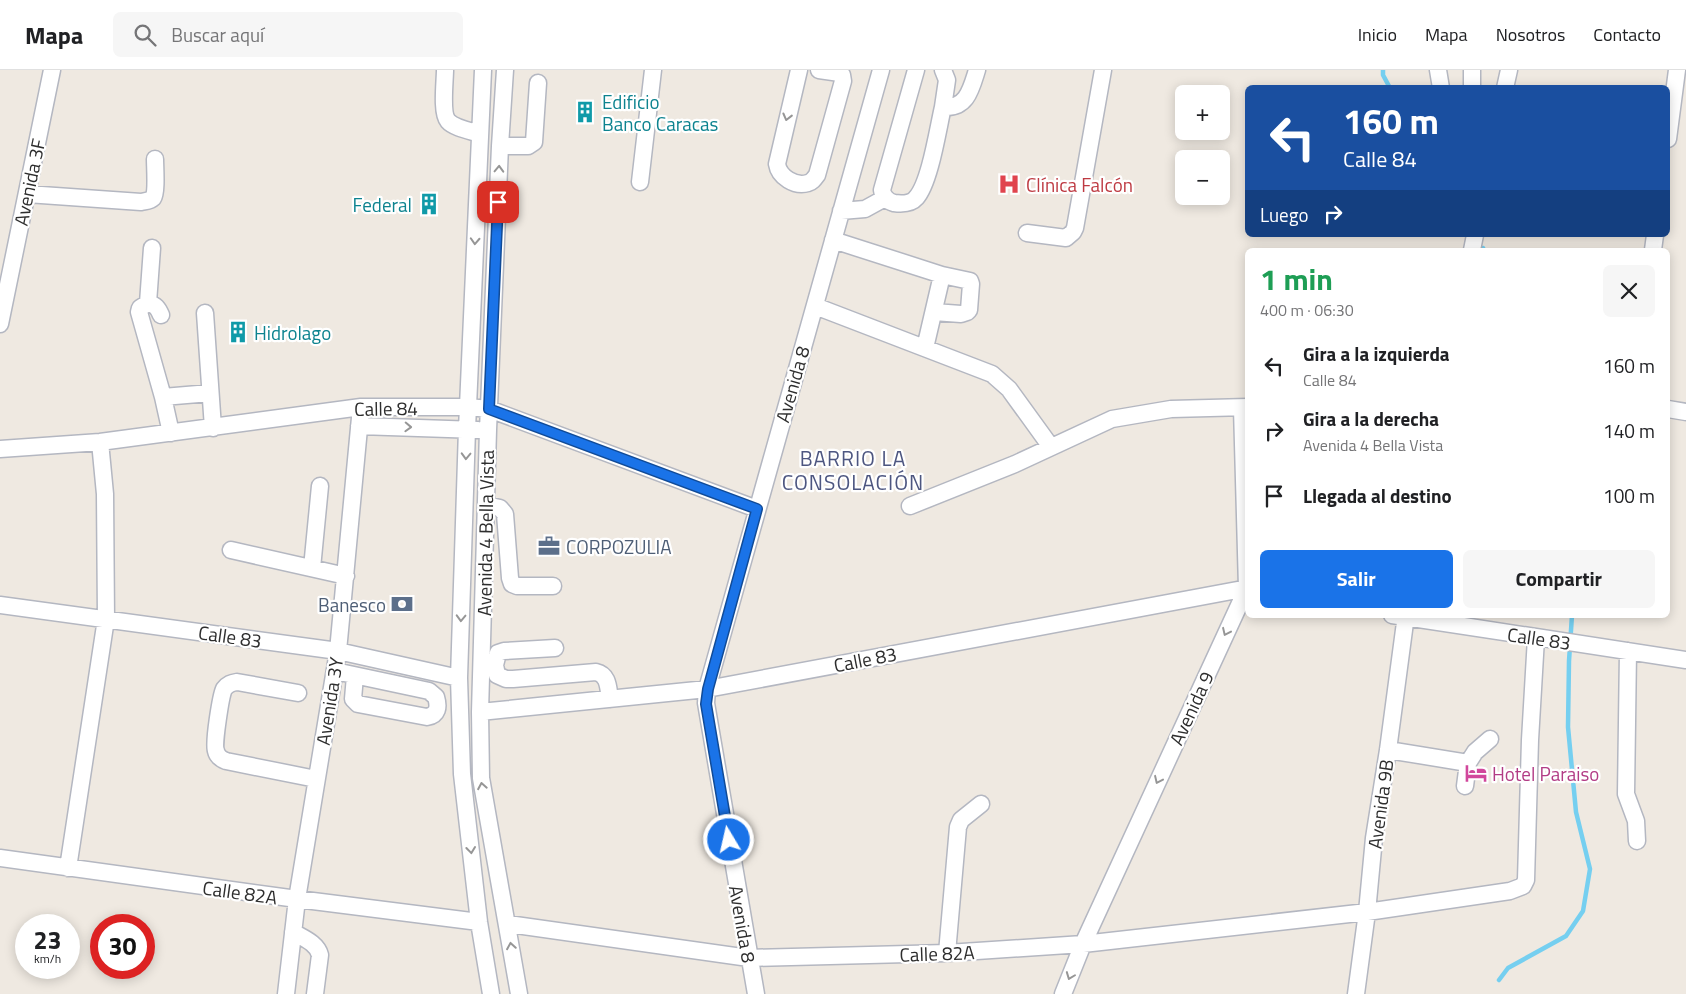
<!DOCTYPE html>
<html lang="es">
<meta charset="utf-8">
<style>
:root{--surface:#fff;--page:#f6f6f6;--text:#202124;--muted:#757577;--line:#e0e0e0;--accent:#1a73e8}
body{margin:0;font-family:"Titillium Web",sans-serif;background:var(--page);color:var(--text);height:100vh;display:flex;flex-direction:column;font-size:19px;white-space:nowrap}
*{box-sizing:border-box;margin:0}
p{font-size:16px;color:var(--muted)}
.icon{flex:none;width:28px;height:28px;fill:none;stroke:currentColor;stroke-width:2;stroke-linecap:round;stroke-linejoin:round}
.map{position:relative;flex:1;overflow:hidden}
.panel{position:absolute;left:1245px;top:178px;width:425px;height:370px;display:flex;flex-direction:column;background:var(--surface);border-radius:8px;box-shadow:0 2px 12px #0003}
.panel>*{flex:none}
.guide{position:absolute;left:1245px;top:15px;width:425px;height:152px;border-radius:8px;box-shadow:0 2px 12px #0003;background:#1a4fa0;color:#fff;overflow:hidden}
.tools{position:absolute;left:1175px;top:15px;display:grid;gap:10px}
.tools a{display:grid;place-items:center;width:55px;height:55px;border-radius:8px;background:var(--surface);box-shadow:0 2px 12px #0003;font-size:25px}
.speed{position:absolute;left:15px;top:844px;display:flex;gap:10px;font-size:25px;font-weight:700;text-align:center}
.speed>*{display:grid;place-content:center;width:65px;height:65px;border-radius:50%;background:var(--surface);box-shadow:0 2px 12px #0003;line-height:1}
.speed small{font-size:12px;font-weight:400}
.speed .limit{border:8px solid #d22;background:#fff;color:#111}
.pin{position:absolute;display:grid;place-items:center;width:42px;height:42px;color:#fff;margin:-21px;border-radius:10px;box-shadow:0 2px 8px #0006}
.me{position:absolute;width:55px;margin:-28px;rotate:351deg;stroke-linejoin:round;filter:drop-shadow(0 0 4px #0008)}
.turn{display:flex;align-items:center;gap:18px;height:105px;padding:0 15px;font-size:22px}
.turn .icon{width:65px;height:65px;stroke-width:2.5}
.turn b{display:block;font-size:35px;line-height:42px}
.then{display:flex;align-items:center;height:48px;padding:0 15px;background:#0003;gap:10px;font-size:19px}
.round{display:grid;place-items:center;flex:none;width:52px;height:52px;border-radius:8px;background:var(--page)}
.headline{display:flex;align-items:center;justify-content:space-between;height:85px;padding:0 15px}
h1{font-size:30px;font-weight:700;line-height:38px;color:#1e9e55}
.button{display:flex;gap:10px;margin-top:auto;padding:10px 15px}
.button a{flex:1;height:58px;border-radius:8px;background:var(--accent);color:#fff;font-size:20px;font-weight:700;line-height:58px;text-align:center}
.button a+a{background:var(--page);color:var(--text)}
ul{padding:0;list-style:none}
li{display:flex;align-items:center;gap:15px;height:65px;padding:0 15px}
li div{flex:1}
li b{display:block;font-size:19px}
li em{font-style:normal}
header{display:flex;align-items:center;gap:30px;box-sizing:border-box;height:70px;padding:0 25px;background:var(--surface);border-bottom:1px solid var(--line)}
header strong{font-size:24px}
nav{display:flex;gap:28px;margin-inline-start:auto;font-size:18px}
.search{width:350px;height:45px;background:var(--page);display:flex;align-items:center;gap:12px;box-sizing:border-box;padding:0 18px;border-radius:8px;color:var(--muted);font-size:19px}
.map>svg:first-child{display:block}
.lines{fill:none;stroke-linecap:round;stroke-linejoin:round}
.stream{stroke:#75cff0;stroke-width:4.5}
.minor-casing{stroke:#b4b7c1;stroke-width:19}
.minor{stroke:#fff;stroke-width:16}
.oneway{stroke:#969696}
.route-casing{stroke:#114b97;stroke-width:12}
.route{stroke:#1a73e8;stroke-width:9}
.labels{text-anchor:middle;dominant-baseline:central;stroke-width:4.5;stroke-linejoin:round;paint-order:stroke}
.culture-label{font-size:19px;fill:#0d838f;stroke:#fff;text-anchor:start}
.street-label{font-size:19px;fill:#2e2e2e;stroke:#fff}
.health-label{font-size:19px;fill:#be3a42;stroke:#fff;text-anchor:start}
.service-label{font-size:19px;fill:#4e5e75;stroke:#fff;text-anchor:start}
.hotel-label{font-size:19px;fill:#b23c85;stroke:#fff;text-anchor:start}
.quarter-label{font-size:21px;letter-spacing:1px;fill:#4d5680;stroke:#fff}
</style>
<header>
<strong>Mapa</strong>
<div class="search"><svg class="icon" aria-label="search" viewBox="0 0 24 24"><circle cx="10" cy="10" r="6"/><path d="M15 15l6 6"/></svg>Buscar aquí</div>
<nav><a>Inicio</a><a>Mapa</a><a>Nosotros</a><a>Contacto</a></nav>
</header>
<div class="map">
<svg width="1686" height="924" viewBox="0 0 1686 924">
<rect width="100%" height="100%" fill="#efe9e1"/>
<g class="lines">
<!-- stream -->
<path class="stream" d="M1383,0v5l7,13
M1483,178l1,2
M1499,910l9,-12 58,-32 17,-25 7,-42 -14,-57 -8,-85 1,-66 3,-46"/>
<!-- minor casing -->
<g class="minor-casing">
<path id="minor" d="M445,0c0,11 -4,43 3,51 6,7 23,10 32,13
M483,0l-16,359 -8,249 3,96 17,148 12,72
M505,0l-5,76 -12,284 -8,282 1,66 38,216
M799,0l-22,94c2,13 18,23 31,19 4,-1 6,-4 9,-8l26,-94 -1,-6 -2,-2 -21,-3
M916,0l-34,120c1,7 5,11 12,13 8,1 17,1 22,-5 14,-15 22,-70 27,-91 24,2 28,-18 34,-37
M1438,0l3,18
M1472,18v-18
M1505,18l4,-18
M943,37l4,-27 -4,-10
M1668,69l9,-69
M500,76h28l6,-4 4,-59
M640,112l13,-112
M27,124l114,8c4,-1 9,-1 12,-4 4,-6 2,-31 2,-39
M841,141l24,-2 20,-11
M1027,163l39,5 7,-6 2,-4 28,-158
M833,170l109,35 -17,73
M1472,180l3,-15
M1653,180l2,-15
M148,233l4,-55
M815,236l177,68 17,15 42,58
M934,242l27,2 6,-2 2,-2 2,-26 -1,-3 -28,-6
M205,243l8,115
M161,245c-3,-7 -5,-10 -13,-12l-8,5 -1,4 24,85 8,36
M0,254l52,-254
M163,327l47,-4
M1668,339l18,3
M359,356l119,4
M0,379l100,-7 261,-35h107l21,2 268,100
M486,435l14,3 5,6 5,64 2,6 5,2h36
M910,436l105,-42 97,-45 59,-10 77,-2
M231,480l115,26
M312,498l8,-82
M0,535l338,46 121,27
M1392,545l294,45
M555,578l-51,3 -6,2 -3,12 2,10 9,4h7l83,-7c13,3 12,16 14,27
M1628,581l-2,143 10,27 1,20
M335,601l94,20 7,6c3,10 2,18 -9,20l-69,-13 -5,-5 2,-23
M298,623l-61,-11c-6,1 -9,2 -13,7 -3,6 -11,55 -8,62 1,5 5,8 10,10l90,18
M480,642l227,-23 541,-101
M1388,680l80,13 -3,23
M1468,693l7,-11 15,-13
M0,788l297,41 182,23
M68,798l38,-249 -1,-125 -5,-52
M508,854l241,34 198,-5 136,-9 284,-32 143,-21 13,-5 3,-6 4,-140 6,-102
M293,862c10,6 24,11 27,23l-5,39
M947,883l11,-126 3,-7 20,-16
M286,924l11,-95 41,-248 23,-244
M756,924l-50,-291 1,-14 174,-619
M1063,924l20,-50 164,-356 -5,-180
M1356,924l11,-82 7,-74 14,-88 18,-135"/>
</g>
<!-- minor -->
<use href="#minor" class="minor"/>
</g>
<!-- one-way arrows -->
<defs><path id="oneway-chevron" d="M-2-3.5L2.5 0L-2 3.5" fill="none" stroke-width="1.6" stroke-linecap="round" stroke-linejoin="round" transform="scale(1.25)"/></defs>
<g class="oneway">
<use href="#oneway-chevron" transform="translate(787 47) rotate(104)"/>
<use href="#oneway-chevron" transform="translate(499 99) rotate(-88)"/>
<use href="#oneway-chevron" transform="translate(475 171) rotate(93)"/>
<use href="#oneway-chevron" transform="translate(408 357) rotate(2)"/>
<use href="#oneway-chevron" transform="translate(466 386) rotate(92)"/>
<use href="#oneway-chevron" transform="translate(461 548) rotate(92)"/>
<use href="#oneway-chevron" transform="translate(1226 562) rotate(115)"/>
<use href="#oneway-chevron" transform="translate(1158 710) rotate(115)"/>
<use href="#oneway-chevron" transform="translate(482 716) rotate(-100)"/>
<use href="#oneway-chevron" transform="translate(471 780) rotate(83)"/>
<use href="#oneway-chevron" transform="translate(511 876) rotate(-99)"/>
<use href="#oneway-chevron" transform="translate(1070 906) rotate(111)"/>
</g>
<g class="lines">
<!-- route casing -->
<g class="route-casing">
<path id="route" d="M498,132l-9,207 268,100 -49,180 -2,15 23,136"/>
</g>
<!-- route -->
<use href="#route" class="route"/>
</g>
<!-- icons -->
<defs>
<g id="building-bare" transform="scale(1.725)"><path d="M-4-6H4V6H1V3H-1V6H-4ZM-2.5-4.3h1.7v1.8h-1.7ZM.8-4.3h1.7v1.8H.8ZM-2.5-1h1.7V.8h-1.7ZM.8-1h1.7V.8H.8Z" fill="#0f9aa8" stroke="#fff" stroke-width="2.5" paint-order="stroke"/></g>
<g id="hospital-bare" transform="scale(1.725)"><path d="M-5-5h3v3.5h4V-5h3V5h-3V1.5h-4V5h-3Z" fill="#e0444e" stroke="#fff" stroke-width="2.5" paint-order="stroke"/></g>
<g id="office-bare" transform="scale(1.725)"><path d="M-6-3h4V-5.5h4V-3h4V5H-6ZM-1-4.5V-3h2v-1.5ZM-6 0V1H6V0Z" fill="#5c6f8a" stroke="#fff" stroke-width="2.5" paint-order="stroke"/></g>
<g id="bank-bare" transform="scale(1.725)"><path d="M-6-4H6V4H-6ZM0-2.3a2.3 2.3 0 1 0 0 4.6a2.3 2.3 0 1 0 0-4.6Z" fill="#5c6f8a" stroke="#fff" stroke-width="2.5" paint-order="stroke"/></g>
<g id="hotel-bare" transform="scale(1.725)"><path d="M-6-4.5h1.5V1H6V5H4.5V3h-9V5H-6ZM-4 0a1.8 1.8 0 1 1 3.6 0ZM.5 0V-2.5h3Q6-2.5 6 0Z" fill="#d1479c" stroke="#fff" stroke-width="2.5" paint-order="stroke"/></g>
</defs>
<g fill-rule="evenodd">
<use href="#building-bare" x="585" y="42"/>
<use href="#hospital-bare" x="1009" y="114"/>
<use href="#building-bare" x="429" y="134"/>
<use href="#building-bare" x="238" y="262"/>
<use href="#office-bare" x="549" y="476"/>
<use href="#bank-bare" x="402" y="534"/>
<use href="#hotel-bare" x="1476" y="703"/>
</g>
<g class="labels">
<!-- culture labels -->
<g class="culture-label">
<text x="602" y="31">Edificio<tspan x="602" dy="22">Banco Caracas</tspan></text>
<text x="412" y="134" text-anchor="end">Federal</text>
<text x="254" y="262">Hidrolago</text>
</g>
<!-- street labels -->
<g class="street-label">
<text transform="translate(29 112) rotate(-78)">Avenida 3F</text>
<text transform="translate(792 314) rotate(-74)">Avenida 8</text>
<text transform="translate(386 338) rotate(-1)">Calle 84</text>
<text transform="translate(485 463) rotate(-89)">Avenida 4 Bella Vista</text>
<text transform="translate(230 566) rotate(8)">Calle 83</text>
<text transform="translate(1539 568) rotate(8)">Calle 83</text>
<text transform="translate(865 589) rotate(-11)">Calle 83</text>
<text transform="translate(329 631) rotate(-81)">Avenida 3Y</text>
<text transform="translate(1191 638) rotate(-65)">Avenida 9</text>
<text transform="translate(1380 734) rotate(-82)">Avenida 9B</text>
<text transform="translate(240 822) rotate(8)">Calle 82A</text>
<text transform="translate(743 854) rotate(80)">Avenida 8</text>
<text transform="translate(937 883) rotate(-2)">Calle 82A</text>
</g>
<!-- health labels -->
<g class="health-label">
<text x="1026" y="114">Clínica Falcón</text>
</g>
<!-- service labels -->
<g class="service-label">
<text x="566" y="476">CORPOZULIA</text>
<text x="386" y="534" text-anchor="end">Banesco</text>
</g>
<!-- hotel labels -->
<g class="hotel-label">
<text x="1492" y="703">Hotel Paraiso</text>
</g>
<!-- quarter labels -->
<g class="quarter-label">
<text x="853" y="388">BARRIO LA<tspan x="853" dy="24">CONSOLACIÓN</tspan></text>
</g>
</g>
</svg>
<div class="tools">
<a>+</a>
<a>−</a>
</div>
<div class="speed"><div>23<small>km/h</small></div><div class="limit">30</div></div>
<div class="pin" style="left:498px;top:132px;background:#d93025"><svg class="icon" aria-label="arrive" viewBox="0 0 24 24"><path d="M6 21V4h12l-3 4 3 4H6"/></svg></div>
<svg class="me" style="left:729px;top:770px" viewBox="-20 -20 40 40"><circle r="17" fill="#1a73e8" stroke="#fff" stroke-width="3"/><path d="M0-11L8 9 0 5-8 9z" fill="#fff"/></svg>
<div class="guide">
<div class="turn"><svg class="icon" aria-label="left" viewBox="0 0 24 24"><path d="M17 20v-9H6M10 6l-5 5 5 5"/></svg><div><b>160 m</b>Calle 84</div></div>
<div class="then">Luego<svg class="icon" aria-label="right" viewBox="0 0 24 24"><path d="M7 20v-9h11M14 6l5 5-5 5"/></svg></div>
</div>
<section class="panel">
<div class="headline"><div><h1>1 min</h1><p>400 m · 06:30</p></div><a class="round"><svg class="icon" aria-label="close" viewBox="0 0 24 24"><path d="M6 6l12 12M18 6L6 18"/></svg></a></div>
<ul>
<li><svg class="icon" aria-label="left" viewBox="0 0 24 24"><path d="M17 20v-9H6M10 6l-5 5 5 5"/></svg><div><b>Gira a la izquierda</b><p>Calle 84</p></div><em>160 m</em></li>
<li><svg class="icon" aria-label="right" viewBox="0 0 24 24"><path d="M7 20v-9h11M14 6l5 5-5 5"/></svg><div><b>Gira a la derecha</b><p>Avenida 4 Bella Vista</p></div><em>140 m</em></li>
<li><svg class="icon" aria-label="arrive" viewBox="0 0 24 24"><path d="M6 21V4h12l-3 4 3 4H6"/></svg><div><b>Llegada al destino</b></div><em>100 m</em></li>
</ul>
<div class="button"><a>Salir</a><a>Compartir</a></div>
</section>
</div>
